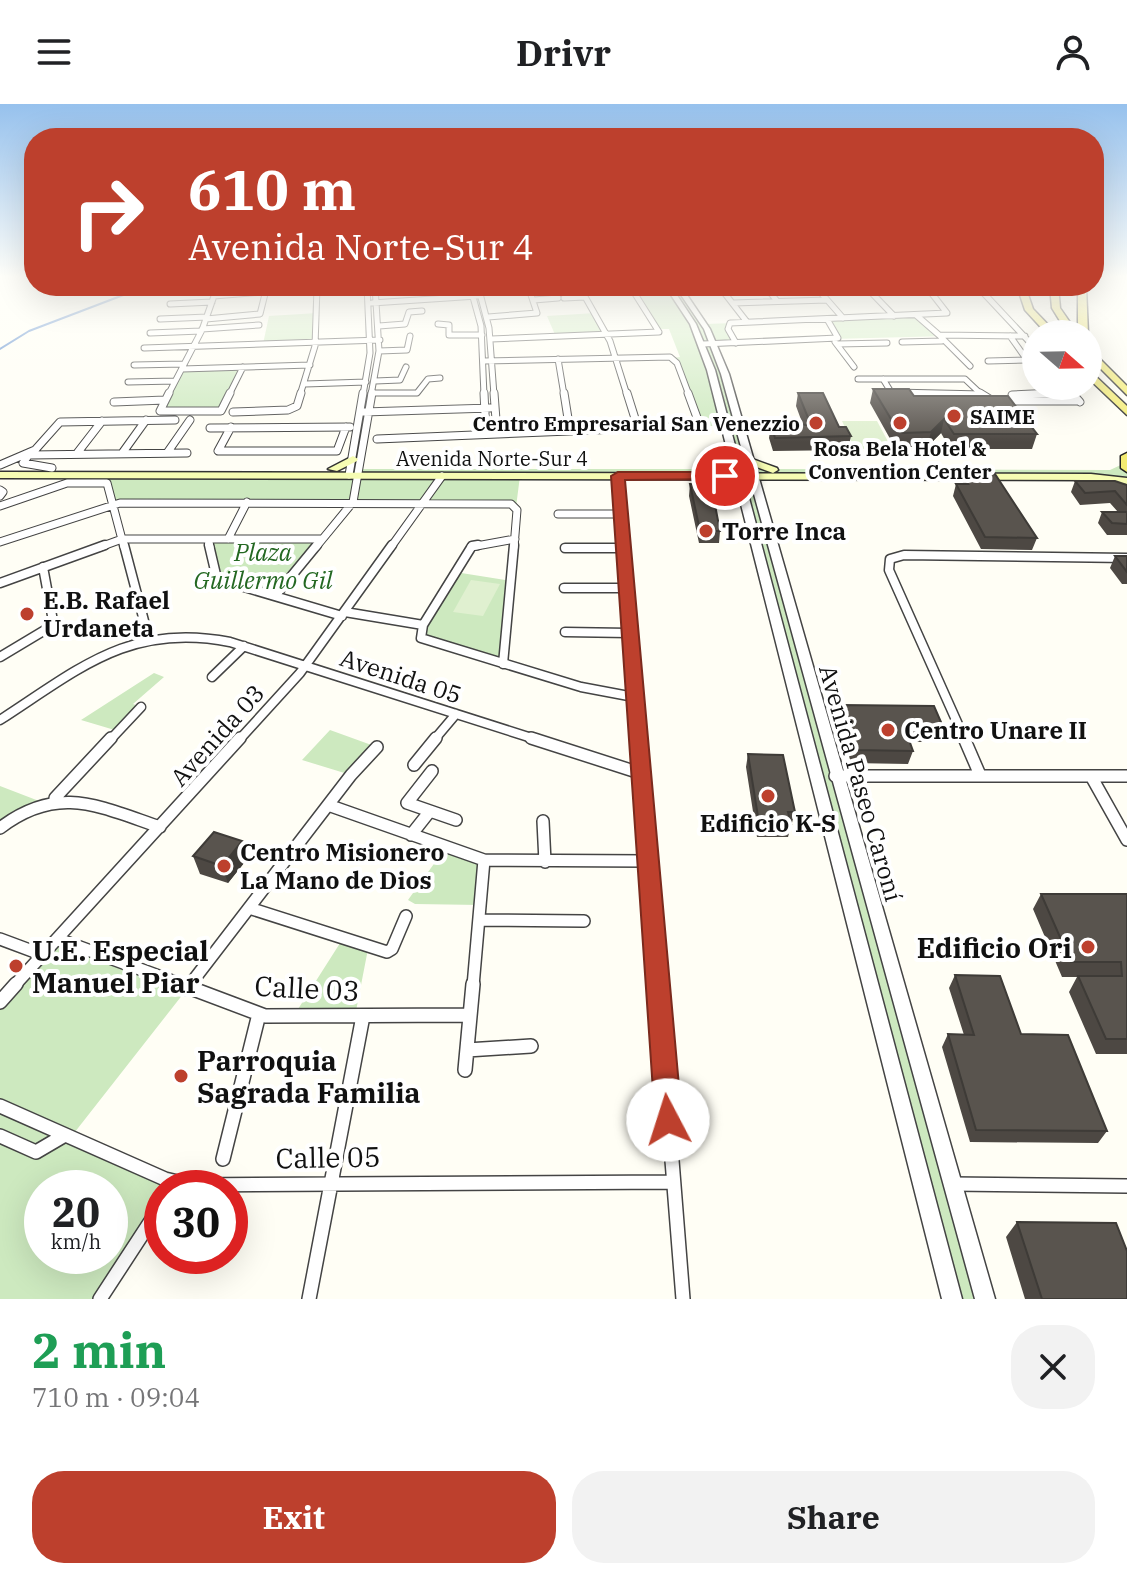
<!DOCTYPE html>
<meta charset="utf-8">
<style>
:root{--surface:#fff;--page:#f2f2f2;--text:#202124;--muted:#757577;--accent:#bd402d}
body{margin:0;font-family:"IBM Plex Serif",serif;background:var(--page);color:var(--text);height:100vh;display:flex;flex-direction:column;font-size:30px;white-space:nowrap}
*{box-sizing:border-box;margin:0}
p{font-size:26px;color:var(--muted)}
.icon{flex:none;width:44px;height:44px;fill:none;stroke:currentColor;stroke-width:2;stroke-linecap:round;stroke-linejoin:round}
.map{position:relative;height:1195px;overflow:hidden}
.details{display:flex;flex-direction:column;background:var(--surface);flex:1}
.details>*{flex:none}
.hud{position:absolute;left:24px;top:24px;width:1080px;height:168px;border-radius:32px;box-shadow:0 8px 32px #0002;background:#bd402d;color:#fff;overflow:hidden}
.needle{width:52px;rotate:110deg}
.buttons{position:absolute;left:1022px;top:216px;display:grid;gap:16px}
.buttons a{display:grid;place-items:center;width:80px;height:80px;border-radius:50%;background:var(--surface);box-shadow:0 8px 32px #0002;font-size:40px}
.speed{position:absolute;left:24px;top:1066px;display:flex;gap:16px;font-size:40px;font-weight:700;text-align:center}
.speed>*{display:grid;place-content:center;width:104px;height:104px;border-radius:50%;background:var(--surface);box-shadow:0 8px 32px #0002;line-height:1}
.speed small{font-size:20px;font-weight:400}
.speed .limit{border:12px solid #d22;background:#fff;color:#111}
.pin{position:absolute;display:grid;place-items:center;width:68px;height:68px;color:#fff;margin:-34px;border:4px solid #fff;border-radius:50%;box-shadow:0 2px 8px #0007}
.me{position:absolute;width:88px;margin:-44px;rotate:355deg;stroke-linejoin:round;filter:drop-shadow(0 0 6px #0008)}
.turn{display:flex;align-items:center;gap:28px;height:168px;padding:0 32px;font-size:36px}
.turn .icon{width:104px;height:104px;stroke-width:2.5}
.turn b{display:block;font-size:56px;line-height:68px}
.round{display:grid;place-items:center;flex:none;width:84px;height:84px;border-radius:32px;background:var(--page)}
.overview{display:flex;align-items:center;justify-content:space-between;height:136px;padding:0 32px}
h1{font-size:48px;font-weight:800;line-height:60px;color:#1e9e55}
.action{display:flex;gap:16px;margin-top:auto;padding:16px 32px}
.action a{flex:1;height:92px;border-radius:32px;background:var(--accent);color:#fff;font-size:32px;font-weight:800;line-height:92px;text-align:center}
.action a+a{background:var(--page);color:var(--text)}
header{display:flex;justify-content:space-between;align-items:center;height:104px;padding:0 32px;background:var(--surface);font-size:36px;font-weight:800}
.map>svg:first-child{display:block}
.green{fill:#cde9bf;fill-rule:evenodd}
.pitch{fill:#e0f0d0}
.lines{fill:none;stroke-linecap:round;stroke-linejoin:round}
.stream{stroke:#457cc9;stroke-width:2}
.minor-far4-casing{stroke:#444;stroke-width:7}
.minor-far3-casing{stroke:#444;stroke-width:9}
.minor-far2-casing{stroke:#444;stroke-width:11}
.minor-far1-casing{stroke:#444;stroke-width:14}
.minor-casing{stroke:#444;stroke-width:16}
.tertiary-casing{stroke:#444;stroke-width:3}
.secondary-casing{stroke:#333;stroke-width:3}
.primary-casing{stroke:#222;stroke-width:3}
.minor-far4{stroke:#fff;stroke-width:5}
.minor-far3{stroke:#fff;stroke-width:7}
.minor-far2{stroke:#fff;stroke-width:8}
.minor-far1{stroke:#fff;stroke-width:11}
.minor{stroke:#fff;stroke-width:13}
.tertiary{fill:#fff;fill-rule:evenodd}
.secondary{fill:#f6fcb3;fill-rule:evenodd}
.primary{fill:#f3eb71;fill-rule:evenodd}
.wall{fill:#4d4843}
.shaded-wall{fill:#3e3b37}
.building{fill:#59544e;stroke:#3e3b37;stroke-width:2}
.route{fill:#bd402d;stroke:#7b2a1d;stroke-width:2}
.poi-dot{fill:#bd402d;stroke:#fff;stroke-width:3}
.labels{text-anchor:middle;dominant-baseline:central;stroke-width:8;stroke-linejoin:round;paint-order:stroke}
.far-poi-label{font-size:20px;font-weight:bold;fill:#111;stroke:#fff;text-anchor:start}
.far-street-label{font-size:20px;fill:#111;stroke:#fff}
.poi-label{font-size:24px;font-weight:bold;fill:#111;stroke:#fff;text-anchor:start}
.park-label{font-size:24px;font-style:italic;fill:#246822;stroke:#fff}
.street-label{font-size:24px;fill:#111;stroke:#fff}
.near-poi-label{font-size:28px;font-weight:bold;fill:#111;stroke:#fff;text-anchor:start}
.near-street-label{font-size:28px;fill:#111;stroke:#fff}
</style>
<header><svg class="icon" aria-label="menu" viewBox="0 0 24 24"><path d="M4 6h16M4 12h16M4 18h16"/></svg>Drivr<svg class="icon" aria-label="person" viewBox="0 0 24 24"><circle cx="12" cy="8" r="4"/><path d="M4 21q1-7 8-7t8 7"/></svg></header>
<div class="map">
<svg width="1127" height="1195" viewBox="0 0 1127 1195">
<rect width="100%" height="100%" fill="#fffef5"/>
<!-- green -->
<path class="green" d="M630,182h48l26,38 29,-1 -4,1 7,19 -21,1 35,125 360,1 15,-7 2,-7v25l-375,-5 233,823h-33l-213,-823h-219l-4,31 -403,-3 -11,-29h258l1,-6h376l-11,-43h-31l3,-2 -26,-66 8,-1 -11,-28h-9z
M317,209l-1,30 -53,1 6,-28z
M595,209l13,22 -52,2 -9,-21z
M916,211l18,18 15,3 -118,3 8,-4 -12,-16z
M243,263l-18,41 -63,5 20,-44z
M208,435h114l-47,57 -54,-16z
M455,468l57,9 -9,83 -78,-24 -2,-15z
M154,569l10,4 -31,27 8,3 -23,24 -37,-11z
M330,626l47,17 -26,28 -49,-15z
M0,682l39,15 -14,6 -25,21z
M446,743l38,13 -4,45 -65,-1 -7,-4z
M58,835l129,50 -116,148 105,46 -3,5h-11v16l-62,95h-100v-297zM42,1084h68v68h-68z
M342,836l26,9 -13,67 -62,1z"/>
<!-- pitch -->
<path class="pitch" d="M842,317h35l15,28h-37z
M471,476l29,4 -17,32 -30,-4z"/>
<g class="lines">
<!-- stream -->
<path class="stream" d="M0,245l29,-18 97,-37 77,-4"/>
<!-- minor-far4 casing -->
<g class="minor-far4-casing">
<path id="minor-far4" d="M470,182l11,40 3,69
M478,182l11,42 5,67
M579,182l31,55 17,54
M719,182l28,36
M765,182l12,15
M815,182l28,32
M865,182l29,30
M977,182l59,63
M564,194l21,-1
M534,196l24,-2
M372,199l105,-7
M733,199l94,-3
M170,200l42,-2
M916,211l23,20 86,1
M488,213l49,-4 -9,-27
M160,215l47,-2
M206,215l54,-5 6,-24
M438,220l11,1v10h33
M379,222l26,-2 4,-12 13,-1
M202,225l57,-4
M150,229l51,-2
M939,231l31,31
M491,235l168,-7 -29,-46
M835,238l19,25
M902,238l40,-1
M736,239l-8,-14 2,-6 217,-10 -21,-27
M703,240l135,-6 -11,-19
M837,240l50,-1
M144,244l236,-8
M379,247l28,-1 3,-14
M558,255l6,36
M484,257l186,-4 7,6 12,32
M988,257l39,-1 -17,-24
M134,261l50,-1
M182,265l128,-4
M858,275h107l17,16
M883,275l8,13 7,2 84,1
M375,277l25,-1 6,-13
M128,278l47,-1
M305,280l61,-2
M1066,282l8,9
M373,289h44l11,-14 12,-1
M168,291l34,-65 12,-34 123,-10
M229,291l14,-28
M300,291l15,-49 2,-59
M363,291l7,-42 -3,-67
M371,291l8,-44 -4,-65
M1012,291h43l-4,-9"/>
</g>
<!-- minor-far3 casing -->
<g class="minor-far3-casing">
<path id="minor-far3" d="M169,289l-9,18h61l9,-18
M484,289l2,41
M494,289l3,40
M564,289l6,38
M627,289l11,35
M895,289l87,2
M980,289l13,8h86
M1072,289l8,9
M1012,291l42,-2
M114,298l51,-2
M233,308l55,-2 9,-4 4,-13
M364,308l126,-4
M231,323l-13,24h119l9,-24
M210,324l140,-1
M377,335l315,-13 7,-3 -11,-30
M78,348l24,-31
M123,348l23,-32
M167,349l23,-33
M30,351l157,-2
M28,352l-5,7 29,5
M0,361l35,-15 25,-28 115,-2
M349,371l14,-82
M618,372l6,71
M0,386l3,2 -3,4
M0,402l67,-23h40l17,64
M558,410h63
M208,435l2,8
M228,435l19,-37
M0,438l120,-39 391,1 6,6 -3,37
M100,443l22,-8h200
M316,443l37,-45 19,-109
M391,443l51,-71
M471,443l44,-8"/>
</g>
<!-- minor-far2 casing -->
<g class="minor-far2-casing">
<path id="minor-far2" d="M124,441l24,91
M209,441l8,34 125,37
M478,441l-6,1 -49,79 -2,13 160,49 53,10
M623,441l16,195
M565,444h58
M0,479l105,-38
M564,484h62
M275,492l42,-51
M345,508l78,13
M565,528l64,1
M0,553l45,-27 8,-9 -10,-54
M503,560l11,-119
M212,573l32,-31
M0,616c79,-51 130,-98 230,-78l308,98
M110,636l31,-33
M239,636l61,-67 92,-128
M434,636l22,-26
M965,636l-76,-170 1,-11 14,-4 223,3"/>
</g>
<!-- minor-far1 casing -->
<g class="minor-far1-casing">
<path id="minor-far1" d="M531,634l109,35
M639,634l19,248
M964,634l16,37
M414,661l22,-27
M432,667l-25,32 49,17
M835,672h292
M1091,672l36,64
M55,694l56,-60
M328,701l156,55 163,1
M543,717l2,41
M0,724c58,-44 98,-22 160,-1
M411,731l19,-24
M249,804l138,44 5,-3 14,-33
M479,816l105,1
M0,835l43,16
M58,835l128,47
M14,882l226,-248
M189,882l162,-211 26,-28
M473,882l11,-126"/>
</g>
<!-- minor casing -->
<g class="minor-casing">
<path id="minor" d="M180,880l85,32 204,-1
M658,880l25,315
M187,885l3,-5
M0,898l16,-18
M467,946l64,-4
M465,966l8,-86
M0,1002l165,73 25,6 483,-3
M0,1032l36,16 29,-17
M223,1055l36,-145
M952,1080l175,2
M100,1195l62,-95
M309,1195l54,-283"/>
</g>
<!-- tertiary casing -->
<g class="tertiary-casing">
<path id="tertiary" d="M665,182h6l25,38 19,46 247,929h-20l-235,-929 -17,-46z
M675,182h6l29,43 19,45 266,925h-20l-254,-925 -17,-45z"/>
</g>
<!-- secondary casing -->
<g class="secondary-casing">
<path id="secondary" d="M353,352l5,3 -1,2 -20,10 -9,-2z
M735,352l5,3 -7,9 -17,4 -5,-3 14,-5z
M747,353l30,11 1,2 -5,3 -30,-11 -1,-2z
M0,368l1091,2 36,4v6l-36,-4 -1091,-2z"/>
</g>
<!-- primary casing -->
<g class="primary-casing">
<path id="primary" d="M1017,182h8l8,23 24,25h-10l-22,-24z
M1050,182h8l2,22 18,26h-10l-16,-26z
M1078,182h8l2,48h-10z
M1088,243l39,39v9l-39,-39z
M1088,265l39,37v9l-39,-37z
M1127,349v19l-6,-4v-12z"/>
</g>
<!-- minor-far4 -->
<use href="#minor-far4" class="minor-far4"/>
<!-- minor-far3 -->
<use href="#minor-far3" class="minor-far3"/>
<!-- minor-far2 -->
<use href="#minor-far2" class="minor-far2"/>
<!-- minor-far1 -->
<use href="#minor-far1" class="minor-far1"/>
<!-- minor -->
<use href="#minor" class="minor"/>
<!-- tertiary -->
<use href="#tertiary" class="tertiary"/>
<!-- secondary -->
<use href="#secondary" class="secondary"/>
<!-- primary -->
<use href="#primary" class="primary"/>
</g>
<!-- wall -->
<path class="wall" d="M873,285l41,7 123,38 -5,15h-82l-9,-16 -14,14h-27l-7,-3 -23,-41z
M798,289l53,43 -3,14 -75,1 -4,-13 2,-14 32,1 -7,-19z
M962,371l75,63 -5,12 -51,-1 -28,-53 3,-12h3z
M1075,377l52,4v50h-20l-9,-12 4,-11h16l-8,-9 -30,2 -9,-13z
M690,380l30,47 -1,12h-20l-10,-47z
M1115,452h12v28h-5l-12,-16z
M841,601l103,24 -5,13h-30l4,9 -5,13 -57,-1 -13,-45z
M748,650l47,58 -7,25h-31l-11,-70z
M193,752l55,2 -20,25 -28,-9z
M1041,790h86v160h-31l-27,-62 8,-15h-15l-29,-68z
M955,871l66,59 86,97 -9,12 -128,-1 -28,-95 6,-13 16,1 -15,-47z
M1017,1118l110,77h-102l-19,-62z"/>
<!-- shaded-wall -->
<path class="shaded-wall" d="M944,315l-3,14 -14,14 4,-15z
M242,737l6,17 -20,25 -6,-17z"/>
<!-- building -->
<path class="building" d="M873,285h36l5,7h94l29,38h-83l-10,-15 -13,13 -28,1 -6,-4z
M798,289h25l16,34h7l5,9 -76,2 -4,-14 40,1z
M995,370l42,64 -52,-1 -29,-53h12l-6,-9z
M1075,377h40l12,4v20l-12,-14 -30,2z
M690,380h21l9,47h-20z
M1102,408h25v12l-15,-1z
M1115,452h12v16z
M841,601l93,1 10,23h-39l8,22 -58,-1z
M748,650l35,1 12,57h-7l3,12 -32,-1z
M214,728l28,9 -20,25 -29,-10z
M1041,790h86v145h-21l-28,-63h44l-1,-14h-50z
M955,871l45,1 21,58 47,1 39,96 -131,-1 -28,-96 26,1z
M1017,1118l99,1 11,28v48h-85z"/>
<!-- sky -->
<linearGradient id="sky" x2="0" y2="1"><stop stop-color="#96c1ed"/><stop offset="0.51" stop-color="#fffffa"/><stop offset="1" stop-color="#fffffa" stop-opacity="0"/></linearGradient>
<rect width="1127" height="338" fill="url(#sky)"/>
<!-- route -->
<path class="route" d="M725,368l5,1v6l-105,1 57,640 -4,9 -10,4 -9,-4 -4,-9 -44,-644 7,-4z"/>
<!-- markers -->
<g class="poi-dot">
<circle cx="954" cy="312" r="8"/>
<circle cx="816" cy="319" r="8"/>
<circle cx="900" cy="319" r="8"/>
<circle cx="706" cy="427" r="8"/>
<circle cx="27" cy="510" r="8"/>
<circle cx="888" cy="626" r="8"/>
<circle cx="768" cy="692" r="8"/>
<circle cx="224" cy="762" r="8"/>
<circle cx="1088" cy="843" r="8"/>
<circle cx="16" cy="862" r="8"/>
<circle cx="181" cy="972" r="8"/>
</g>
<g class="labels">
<!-- far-poi labels -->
<g class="far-poi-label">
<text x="970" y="312">SAIME</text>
<text x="800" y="319" text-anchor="end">Centro Empresarial San Venezzio</text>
<text x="900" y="344" text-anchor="middle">Rosa Bela Hotel &amp;<tspan x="900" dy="23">Convention Center</tspan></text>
</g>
<!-- far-street labels -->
<g class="far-street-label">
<text x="492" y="354">Avenida Norte-Sur 4</text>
</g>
<!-- poi labels -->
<g class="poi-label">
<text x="722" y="427">Torre Inca</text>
<text x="43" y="496">E.B. Rafael<tspan x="43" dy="28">Urdaneta</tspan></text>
<text x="904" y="626">Centro Unare II</text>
<text x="768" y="719" text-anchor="middle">Edificio K-S</text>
<text x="240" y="748">Centro Misionero<tspan x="240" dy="28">La Mano de Dios</tspan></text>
</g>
<!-- park labels -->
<g class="park-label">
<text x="263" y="448">Plaza<tspan x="263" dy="28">Guillermo Gil</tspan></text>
</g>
<!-- street labels -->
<g class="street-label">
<text transform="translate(401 572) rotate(18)">Avenida 05</text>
<text transform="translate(217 631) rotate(-48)">Avenida 03</text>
<text transform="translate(861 679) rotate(74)">Avenida Paseo Caroní</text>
</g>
<!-- near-poi labels -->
<g class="near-poi-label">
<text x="1072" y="843" text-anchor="end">Edificio Ori</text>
<text x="32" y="846">U.E. Especial<tspan x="32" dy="32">Manuel Piar</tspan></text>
<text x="197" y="956">Parroquia<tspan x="197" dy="32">Sagrada Familia</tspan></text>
</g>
<!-- near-street labels -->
<g class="near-street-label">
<text transform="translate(307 884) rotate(3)">Calle 03</text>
<text transform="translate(328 1053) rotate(-1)">Calle 05</text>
</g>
</g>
</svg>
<div class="buttons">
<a><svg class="needle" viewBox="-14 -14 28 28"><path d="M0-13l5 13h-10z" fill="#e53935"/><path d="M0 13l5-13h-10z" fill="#757577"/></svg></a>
</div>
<div class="speed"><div>20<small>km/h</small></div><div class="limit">30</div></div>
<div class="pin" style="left:725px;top:372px;background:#d93025"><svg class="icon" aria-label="arrive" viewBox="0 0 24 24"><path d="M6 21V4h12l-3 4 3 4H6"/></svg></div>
<svg class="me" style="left:668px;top:1016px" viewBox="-20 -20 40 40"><circle r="19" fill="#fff"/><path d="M0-13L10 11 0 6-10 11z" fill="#bd402d"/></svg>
<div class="hud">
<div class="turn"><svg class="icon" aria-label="right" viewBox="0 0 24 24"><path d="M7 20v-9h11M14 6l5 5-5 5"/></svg><div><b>610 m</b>Avenida Norte-Sur 4</div></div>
</div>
</div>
<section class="details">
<div class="overview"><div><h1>2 min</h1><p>710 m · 09:04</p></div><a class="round"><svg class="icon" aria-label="close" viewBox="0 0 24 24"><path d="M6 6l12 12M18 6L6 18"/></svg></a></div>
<div class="action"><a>Exit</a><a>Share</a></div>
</section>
